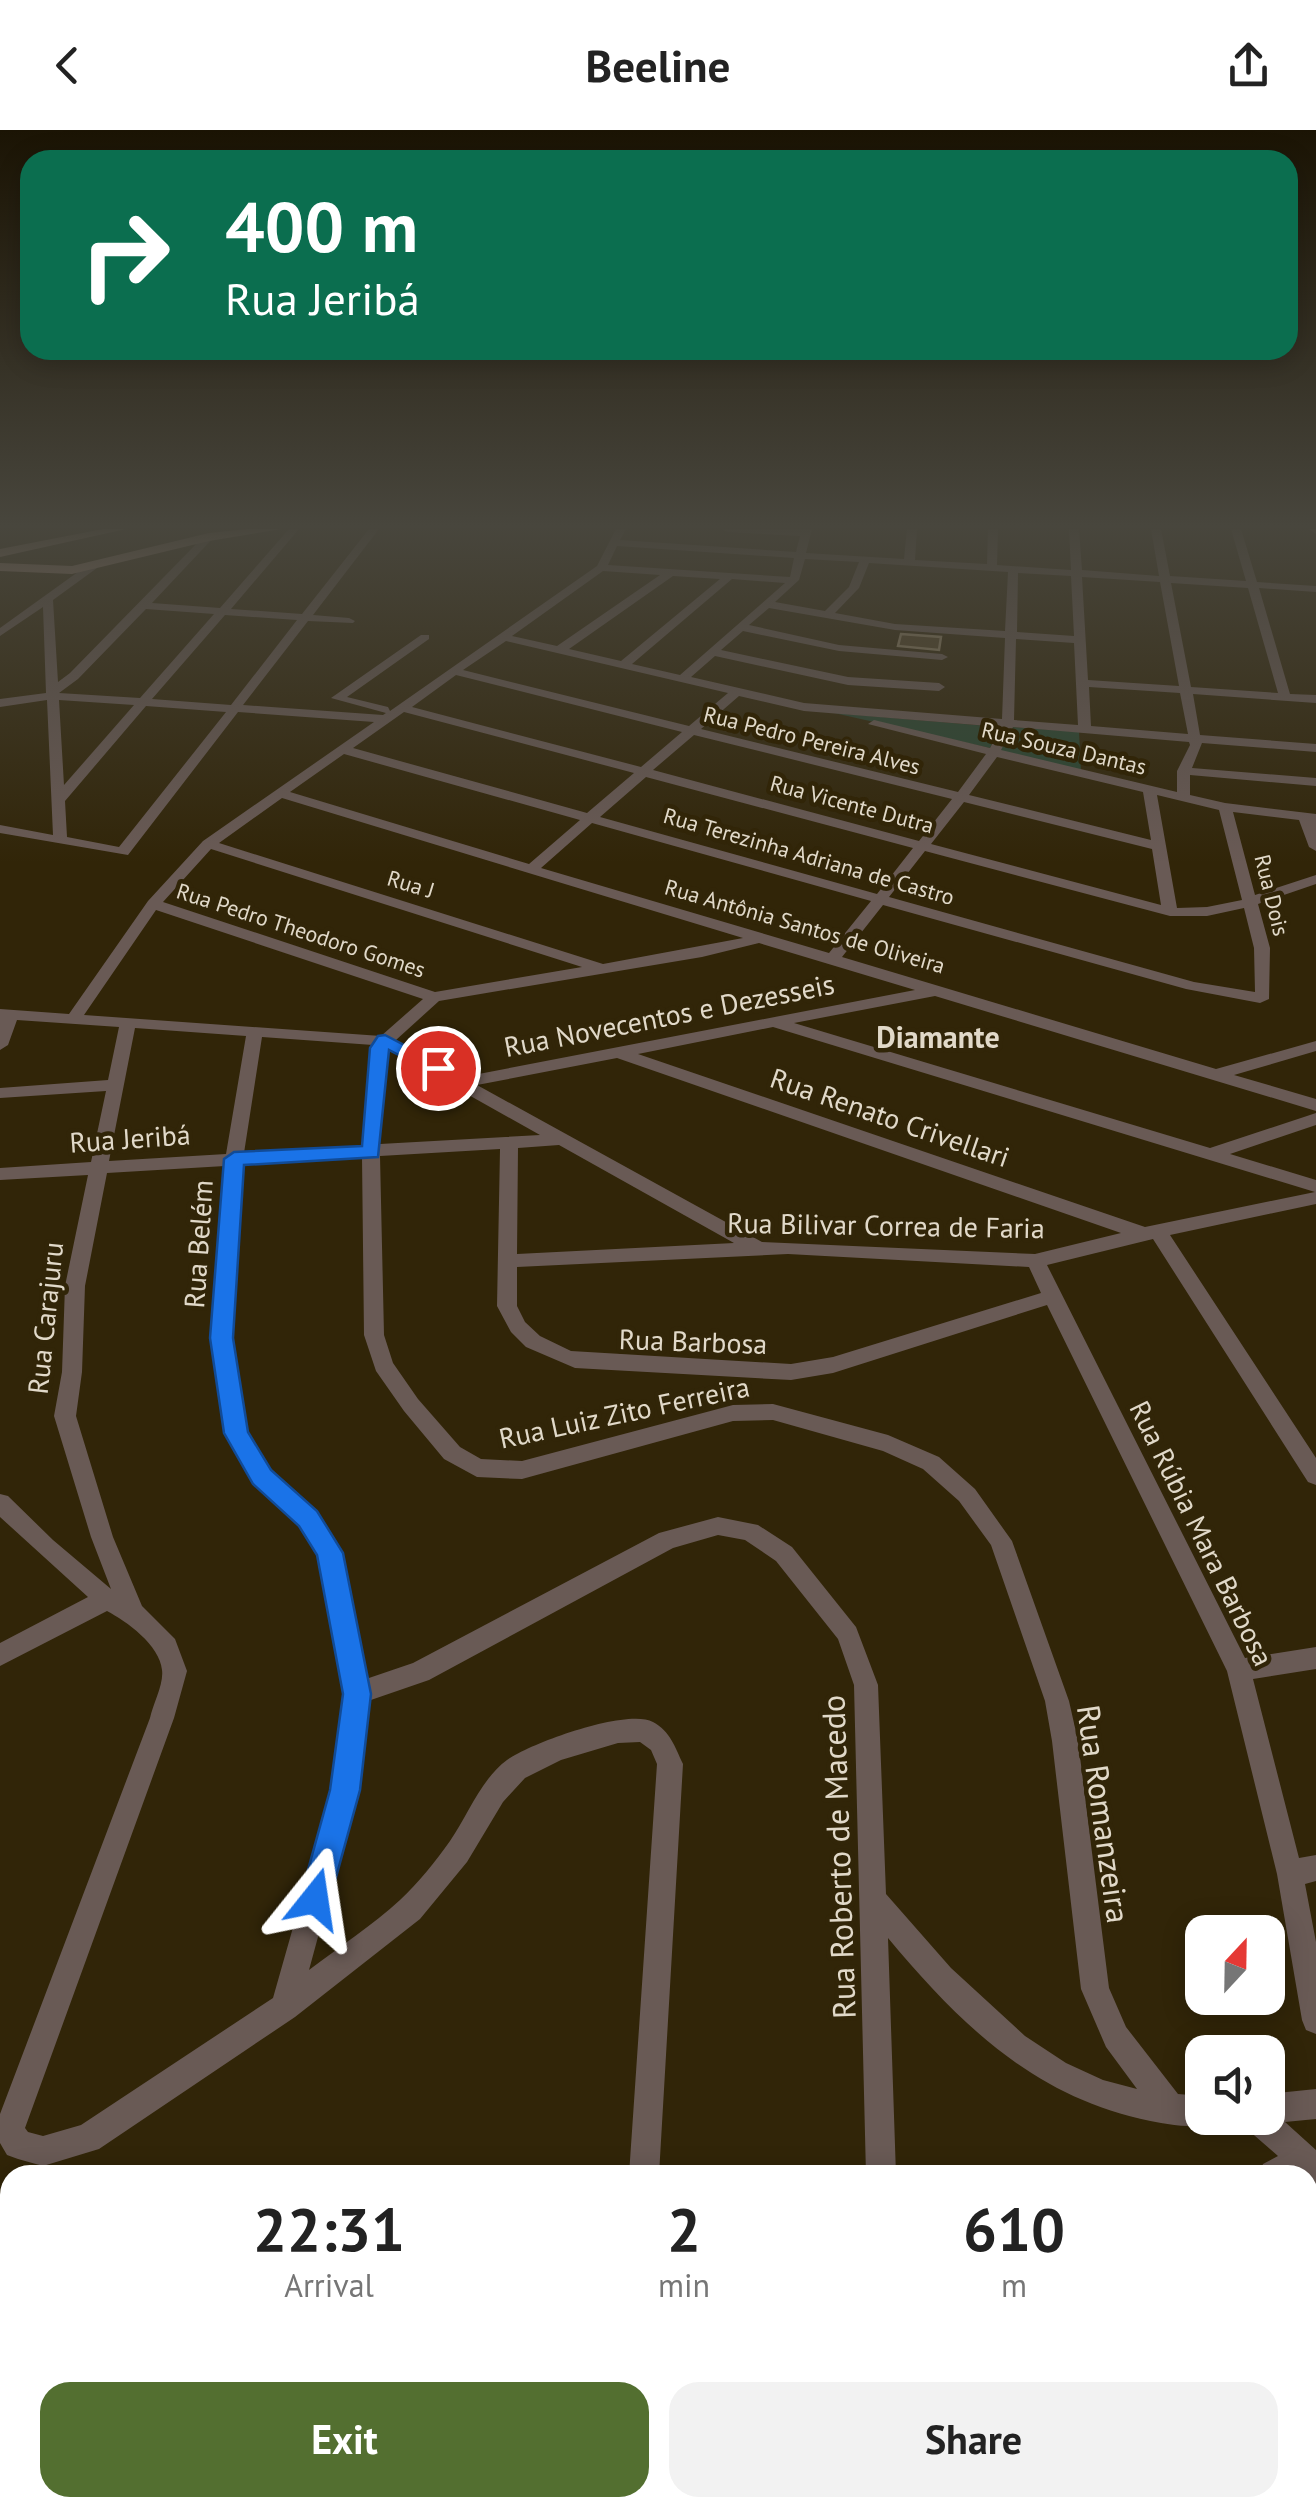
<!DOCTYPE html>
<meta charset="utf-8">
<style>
:root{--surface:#fff;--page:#f2f2f2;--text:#222;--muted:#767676;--accent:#536f30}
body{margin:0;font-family:"PT Sans",sans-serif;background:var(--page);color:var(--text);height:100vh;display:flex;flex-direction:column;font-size:38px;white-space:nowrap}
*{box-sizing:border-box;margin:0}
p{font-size:32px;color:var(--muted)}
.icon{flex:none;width:55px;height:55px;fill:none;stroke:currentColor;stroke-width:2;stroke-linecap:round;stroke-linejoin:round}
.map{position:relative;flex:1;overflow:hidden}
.sheet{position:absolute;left:0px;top:2035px;width:1318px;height:352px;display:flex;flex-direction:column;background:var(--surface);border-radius:30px 30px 0 0;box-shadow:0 5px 25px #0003}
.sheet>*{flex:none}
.top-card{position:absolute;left:20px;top:20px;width:1278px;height:210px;border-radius:30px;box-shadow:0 5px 25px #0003;background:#0b6e4f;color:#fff;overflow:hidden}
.needle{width:65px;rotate:22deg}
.buttons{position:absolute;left:1185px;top:1785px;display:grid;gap:20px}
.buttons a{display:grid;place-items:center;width:100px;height:100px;border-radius:20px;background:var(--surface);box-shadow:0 5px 25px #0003;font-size:50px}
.pin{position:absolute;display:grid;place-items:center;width:85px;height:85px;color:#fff;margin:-42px;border:5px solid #fff;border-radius:50%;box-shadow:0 2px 10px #0007}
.me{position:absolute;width:110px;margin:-55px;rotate:15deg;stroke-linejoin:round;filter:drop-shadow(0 0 8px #0008)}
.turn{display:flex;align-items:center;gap:35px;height:210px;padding:0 40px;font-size:45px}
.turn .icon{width:130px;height:130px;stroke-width:2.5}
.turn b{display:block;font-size:70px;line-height:85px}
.eta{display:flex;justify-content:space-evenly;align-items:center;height:170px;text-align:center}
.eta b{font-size:60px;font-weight:800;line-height:70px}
.primary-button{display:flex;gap:20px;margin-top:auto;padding:20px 40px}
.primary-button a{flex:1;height:115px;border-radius:30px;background:var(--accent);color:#fff;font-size:40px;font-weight:800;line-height:115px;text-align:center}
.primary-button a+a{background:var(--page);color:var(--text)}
header{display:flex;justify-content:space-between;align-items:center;height:130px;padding:0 40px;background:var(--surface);font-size:45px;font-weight:800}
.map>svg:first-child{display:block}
.green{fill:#2a4631}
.building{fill:#524324;stroke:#938466;stroke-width:2.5}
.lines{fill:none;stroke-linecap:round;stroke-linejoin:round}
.minor{fill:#695a55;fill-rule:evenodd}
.major{fill:#ab8d82;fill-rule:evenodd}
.route{fill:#1a73e8;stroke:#114b97;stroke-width:2.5}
.labels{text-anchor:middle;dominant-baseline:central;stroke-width:9;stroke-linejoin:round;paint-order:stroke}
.far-street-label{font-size:22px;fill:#e1d9c9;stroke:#312508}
.street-label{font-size:28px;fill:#e1d9c9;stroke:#312508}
.neighbourhood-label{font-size:30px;font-weight:bold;fill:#e1d9c9;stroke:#312508}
.near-street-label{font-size:32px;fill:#e1d9c9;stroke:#312508}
</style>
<header><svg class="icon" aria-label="back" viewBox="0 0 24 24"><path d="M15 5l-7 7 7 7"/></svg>Beeline<svg class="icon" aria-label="share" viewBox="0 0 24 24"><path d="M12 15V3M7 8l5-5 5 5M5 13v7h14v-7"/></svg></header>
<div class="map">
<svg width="1316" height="2387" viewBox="0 0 1316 2387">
<rect width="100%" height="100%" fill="#312508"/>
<!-- green -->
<path class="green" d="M834,583l165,14 -9,21z
M1011,597l68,5 2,39 -82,-19z"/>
<!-- building -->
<path class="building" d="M901,504l40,3 -2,13 -41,-4z"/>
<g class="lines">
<!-- minor -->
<path class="minor" d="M289,399h10l-68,80 71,5 67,-85h10l-66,86 36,3 6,3 -2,2 -45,-2 -65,84 140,10 3,-2 -55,-15 90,-63h8v4l-82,58 41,10 2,4 207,-145 19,-37h10l-6,11 176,12 4,-16 -73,-4 -5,-3h90l-6,24 98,6 3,-30h10l-2,31 72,4 1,-35h10l-1,36 74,5 -2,-41h10l3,41 77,6 -8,-47h10l9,47 76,5 -15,-52h10l16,53 59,4v6l-57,-4 31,106 26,1v8l-123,-9 7,41 116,9v8l-114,-9 -10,25 124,10v8l-126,-11v20l35,8 91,11v37l-7,-4 -10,-27 -66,-8 22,83 61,-20v9l-58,20 12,44 -1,51 -9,4 -74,-14 -303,-84 -41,52 374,112 100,-28v10l-82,24 82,24v12l-381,-115 -141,27 416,125 106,-35v12l-86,29 86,26v24l-146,31 146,223v27l-8,-3 -155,-243 -106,26 198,393 71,-11v22l-63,10 46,179 17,-3v26l-11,3 11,58v92l-10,-4 -4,-10 -25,-146 -50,-203 -180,-366 -214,68 -42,7 -216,-12 -49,-21 -15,-15 -14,-26 3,-157 -120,7 4,179 9,28 25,36 42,48 21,12 41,2 211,-56 40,-1 115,31 51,22 36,32 37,52 57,160 9,40 31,247 17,39 52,67 24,2v22h12l-1,4c-17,6 -36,4 -52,1 -121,-21 -197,-94 -273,-185l8,237h-30l-12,-490 -16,-46 -62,-78 -31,-21 -27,-5 -45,13 -244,132 -61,21 -10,89 -49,180c30,-23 64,-45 91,-70 18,-17 36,-39 50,-59 18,-26 31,-62 57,-81 24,-17 120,-52 146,-38 17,9 22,25 30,42l-24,411h-30l28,-411 -6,-14 -11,-8 -22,1 -57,17 -36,18 -22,24 -36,60 -47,57 -125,98 -196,132 -56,17 -25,-7 -11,-4 -7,-12v-29l150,-396c3,-14 14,-34 12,-48 -2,-25 -36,-49 -55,-59l-107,55v-23l88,-46 -88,-80v-23l8,2 45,44 58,49 -20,-52 -37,-121 8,-44 3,-86 23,-111 -88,5v-12l91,-6 15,-71 -106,7v-10l108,-8 11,-53 -102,-7 -9,25 -8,5v-41l69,5 79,-113 55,-60 171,-119 -136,-10 -110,143 -128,-22v-8l53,10 -6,-135 -47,7v-8l46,-6 -3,-86 -43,29v-8l89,-64h8v4l-44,32 5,82 12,-9 135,-138 9,2 -62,66 68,5zM617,416l177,12 -4,19 -182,-12zM805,429l54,3 -10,25 -24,24 -50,-9 24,-22zM869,433l139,9 -3,59 -110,-7 -60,-11 24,-25zM603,441l57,4 -103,71 -45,-10zM1018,443l53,3 3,60 -57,-4zM673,446l47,3 -99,82 -52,-12zM1082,447l78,5 19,104 -91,-6zM732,449l53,4 -105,92 -48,-11zM1171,453l77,5 30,105 -87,-6zM769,478l126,22 110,8 -3,81 -198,-16 -113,-26 24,-21 133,29 91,6 6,-4 -6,-4 -91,-6 -127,-27 22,-19 96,20 103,9 6,-3 -6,-3 -103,-9 -90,-20zM146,479l68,5 -74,84 -81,-5 19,-14zM225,485l72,5 -66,85 -79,-6zM1016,509l58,4 4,82 -64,-5zM506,511l222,52 -39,33 -226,-56zM456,545l226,57 -41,35 -229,-60zM1089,557l91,6 8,41 -97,-8zM739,566l65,15 197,16 -11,21 -116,-28 -6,4 118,30 -28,38 -257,-63zM59,570l75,5 -70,80zM146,576l80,6 -107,135 -52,-10 -2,-36zM404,582l230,61 -47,40 -234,-65zM1013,597l176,15 1,3 -13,26v21l-176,-42zM694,605l258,64 -33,42 -266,-71zM344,624l236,66 -51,44 -239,-72zM997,627l146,35 8,48 -182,-45zM646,647l267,71 -36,46 -277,-77zM1157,665l62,15 23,90 -35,7 -30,1zM282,668l461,140 -140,26 -384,-121zM964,672l188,47 9,56 -230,-61zM592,693l279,78 -42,52 -288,-85zM211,719l371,118 -147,25 -272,-90zM925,721l245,65h37l37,-8 10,40 1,44 -61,-10 -305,-85zM156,780l267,89 -42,37 -297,-21zM759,813l156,47 -452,87 -67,-37 43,-39 263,-44zM773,897l542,165 -170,35 -507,-173zM135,898l111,8 -20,118 -117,7zM262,907l111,8 -10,101 -119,7zM387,919l153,86 -160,9zM617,928l504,175 -86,21 -273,-12 -285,-157zM559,1015l175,98 -217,11 1,-106zM362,1027l2,178 12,36 28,40 40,48 33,18 45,2 211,-58 40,-1 110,31 40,18 36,32 32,44 54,156 7,40 29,248 25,58 31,42 -34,-9 -37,-17 -41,-27 -74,-68 -65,-74 -8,-209 -22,-58 -64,-80 -34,-22 -40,-8 -59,16 -246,130 -47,16c-11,-54 -13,-122 -50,-167 -24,-30 -53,-40 -69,-80 -27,-66 -9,-195 -4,-267zM225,1036l-13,172 6,59 7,36 29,50 46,42 18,30 27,139 -13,96 -59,208 -192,127 -38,11 -15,-4 -3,-4 149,-410 13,-47 -12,-32 -33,-33 -29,-69 -37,-121 6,-44 3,-86 22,-113zM788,1124l241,13 12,26 -208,64 -42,7 -220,-13 -31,-15 -15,-14 -8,-16v-39z
M1316,1959v30l-31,3 31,28v36l-8,-3v-8h-49l4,-11 15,-8 -31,-27 -4,-11h25v-24z
M638,2378h34l-1,9h-34z
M677,2378h34l-1,9h-34z"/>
<!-- major -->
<path class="major" d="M103,399h23l-126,28v-8z
M247,399h35l-73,12 -137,33 -72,-3v-8l72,3 137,-33z
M1309,399h7v5z
M0,2132l10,2v75l-10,-2z
M704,2378h48l-4,9h-48z
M951,2378h85l4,9h-85z
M1178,2378h87l4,9h-87z"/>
</g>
<!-- sky -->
<linearGradient id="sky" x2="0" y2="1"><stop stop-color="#1b1404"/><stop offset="0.54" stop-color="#48463d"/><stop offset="1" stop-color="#48463d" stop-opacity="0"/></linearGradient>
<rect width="1316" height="733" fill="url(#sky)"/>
<!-- route -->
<path class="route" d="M385,905l63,33 -3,4h-14l-42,-22 -11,107 -134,8 -11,173 15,94 23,38 46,41 26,42 28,141 -11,96 -30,109 -4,11 -11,4 -11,-4 -4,-11 30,-109 13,-96 -26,-139 -18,-29 -46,-42 -29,-51 -14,-95 14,-179 10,-7 128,-6 8,-98 8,-12z"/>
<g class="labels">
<!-- far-street labels -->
<g class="far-street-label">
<text transform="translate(812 610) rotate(14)">Rua Pedro Pereira Alves</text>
<text transform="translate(1064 618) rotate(13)">Rua Souza Dantas</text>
<text transform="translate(852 674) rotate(15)">Rua Vicente Dutra</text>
<text transform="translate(809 726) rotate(16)">Rua Terezinha Adriana de Castro</text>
<text transform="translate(411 754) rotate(17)">Rua J</text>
<text transform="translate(1272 765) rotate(76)">Rua Dois</text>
<text transform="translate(805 796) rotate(16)">Rua Antônia Santos de Oliveira</text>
<text transform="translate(301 800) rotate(18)">Rua Pedro Theodoro Gomes</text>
</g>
<!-- street labels -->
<g class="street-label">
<text transform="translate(669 885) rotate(-11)">Rua Novecentos e Dezesseis</text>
<text transform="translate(890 987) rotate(19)">Rua Renato Crivellari</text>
<text transform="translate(130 1008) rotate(-4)">Rua Jeribá</text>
<text transform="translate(886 1095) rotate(1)">Rua Bilivar Correa de Faria</text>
<text transform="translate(198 1114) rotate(-86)">Rua Belém</text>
<text transform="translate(45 1188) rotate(-84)">Rua Carajuru</text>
<text transform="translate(693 1211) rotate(2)">Rua Barbosa</text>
<text transform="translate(624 1282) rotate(-12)">Rua Luiz Zito Ferreira</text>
<text transform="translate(1202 1403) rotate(64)">Rua Rúbia Mara Barbosa</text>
</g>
<!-- neighbourhood labels -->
<g class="neighbourhood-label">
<text x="938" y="906">Diamante</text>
</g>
<!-- near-street labels -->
<g class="near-street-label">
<text transform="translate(1104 1684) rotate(82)">Rua Romanzeira</text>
<text transform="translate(838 1727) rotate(-92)">Rua Roberto de Macedo</text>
</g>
</g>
</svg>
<div class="buttons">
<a><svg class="needle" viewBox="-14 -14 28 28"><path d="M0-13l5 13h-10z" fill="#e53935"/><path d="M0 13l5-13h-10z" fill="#767676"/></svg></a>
<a><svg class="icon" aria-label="sound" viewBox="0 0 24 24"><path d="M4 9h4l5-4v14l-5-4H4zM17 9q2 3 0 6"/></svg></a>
</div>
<div class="pin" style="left:438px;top:938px;background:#d93025"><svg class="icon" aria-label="arrive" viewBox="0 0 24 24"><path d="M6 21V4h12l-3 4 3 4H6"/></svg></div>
<svg class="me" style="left:315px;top:1769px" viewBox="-20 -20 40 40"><path d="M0-17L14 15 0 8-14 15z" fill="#1a73e8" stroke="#fff" stroke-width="4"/></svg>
<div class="top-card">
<div class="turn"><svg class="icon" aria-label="right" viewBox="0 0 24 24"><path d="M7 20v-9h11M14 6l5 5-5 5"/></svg><div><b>400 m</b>Rua Jeribá</div></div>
</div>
<section class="sheet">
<div class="eta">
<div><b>22:31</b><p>Arrival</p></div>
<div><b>2</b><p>min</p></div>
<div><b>610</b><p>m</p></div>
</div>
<div class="primary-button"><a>Exit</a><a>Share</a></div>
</section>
</div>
